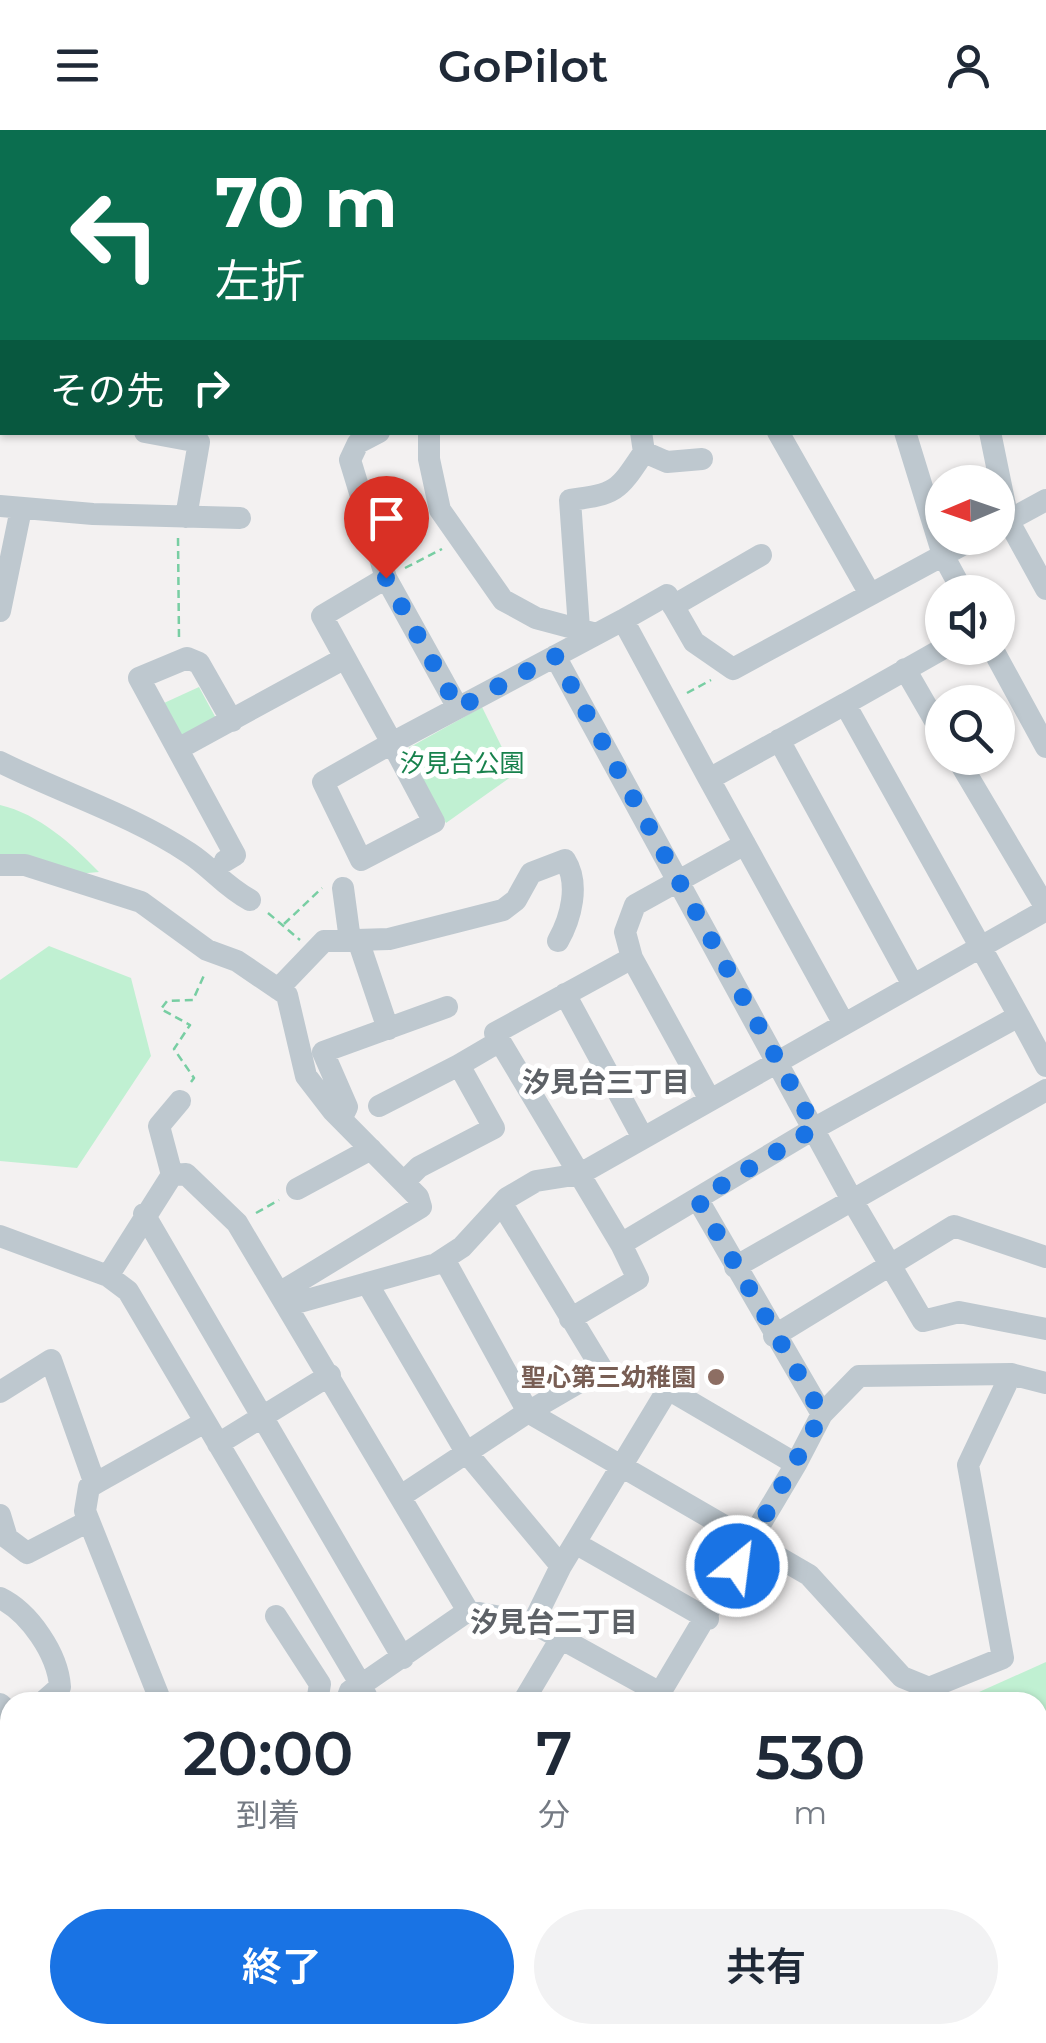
<!DOCTYPE html>
<html lang="ja">
<meta charset="utf-8">
<style>
:root{--surface:#fff;--page:#f2f2f3;--text:#1f2937;--muted:#747a83;--accent:#1973e4}
body{margin:0;font-family:Montserrat,"Noto Sans JP",sans-serif;background:var(--page);color:var(--text);height:100vh;display:flex;flex-direction:column;font-size:38px;white-space:nowrap}
*{box-sizing:border-box;margin:0}
p{font-size:32px;color:var(--muted)}
.icon{flex:none;width:55px;height:55px;fill:none;stroke:currentColor;stroke-width:2;stroke-linecap:round;stroke-linejoin:round}
.map{position:relative;flex:1;overflow:hidden}
.details{position:absolute;left:0px;top:1562px;width:1048px;height:352px;display:flex;flex-direction:column;background:var(--surface);border-radius:30px 30px 0 0;box-shadow:0 2px 8px #0004}
.details>*{flex:none}
.banner{position:absolute;left:0px;top:0px;width:1048px;height:305px;box-shadow:0 2px 8px #0004;background:#0b6e4f;color:#fff;overflow:hidden}
.needle{width:65px;rotate:268deg}
.buttons{position:absolute;left:925px;top:335px;display:grid;gap:20px}
.buttons a{display:grid;place-items:center;width:90px;height:90px;border-radius:50%;background:var(--surface);box-shadow:0 2px 8px #0004;font-size:50px}
.pin{position:absolute;display:grid;place-items:center;width:85px;height:85px;color:#fff;margin:-102px -42px;border-radius:50% 50% 50% 0;rotate:-45deg;box-shadow:0 0 10px #0007}
.pin .icon{rotate:45deg}
.me{position:absolute;width:110px;margin:-55px;rotate:29deg;stroke-linejoin:round;filter:drop-shadow(0 0 8px #0008)}
.turn{display:flex;align-items:center;gap:35px;height:210px;padding:0 50px;font-size:45px}
.turn .icon{width:130px;height:130px;stroke-width:2.5}
.turn b{display:block;font-size:70px;line-height:85px}
.then{display:flex;align-items:center;height:95px;padding:0 50px;background:#0003;gap:20px;font-size:38px}
.eta{display:flex;justify-content:space-evenly;align-items:center;height:170px;text-align:center}
.eta b{font-size:60px;font-weight:600;line-height:70px}
.cta{display:flex;gap:20px;margin-top:auto;padding:20px 50px}
.cta a{flex:1;height:115px;border-radius:60px;background:var(--accent);color:#fff;font-size:40px;font-weight:600;line-height:115px;text-align:center}
.cta a+a{background:var(--page);color:var(--text)}
header{display:flex;justify-content:space-between;align-items:center;height:130px;padding:0 50px;background:var(--surface);font-size:45px;font-weight:600}
.map>svg:first-child{display:block}
.green{fill:#c0f0d2}
.lines{fill:none;stroke-linecap:round;stroke-linejoin:round}
.path{stroke:#78cea3;stroke-width:2.5;stroke-dasharray:8 5;stroke-linecap:butt}
.minor{stroke:#bec8cf;stroke-width:22}
.route{stroke:#1973e4;stroke-width:18;stroke-dasharray:0 32.4}
.education-dot{fill:#8d6e63;stroke:#fff;stroke-width:4}
.labels{text-anchor:middle;dominant-baseline:central;stroke-width:10;stroke-linejoin:round;paint-order:stroke}
.park-label{font-size:25px;fill:#17814c;stroke:#fff}
.education-label{font-size:25px;font-weight:bold;fill:#785e54;stroke:#fff;text-anchor:end}
.neighbourhood-label{font-size:28px;font-weight:bold;fill:#5d6166;stroke:#fff}
</style>
<header><svg class="icon" aria-label="menu" viewBox="0 0 24 24"><path d="M4 6h16M4 12h16M4 18h16"/></svg>GoPilot<svg class="icon" aria-label="person" viewBox="0 0 24 24"><circle cx="12" cy="8" r="4"/><path d="M4 21q1-7 8-7t8 7"/></svg></header>
<div class="map">
<svg width="1046" height="1913" viewBox="0 0 1046 1913">
<rect width="100%" height="100%" fill="#f3f1f1"/>
<!-- green -->
<path class="green" d="M225,0h447l1,2h-448z
M199,557l19,35 -35,18 -19,-37z
M482,577l33,67 -69,49 -41,-73z
M0,675c39,9 72,39 99,67l-68,6 -31,-12z
M49,816l82,32 20,78 -74,112 -77,-7v-181z
M1046,1532v92l-8,4v-56h-65l6,-10z
M589,1905h268l-5,8h-268z"/>
<g class="lines">
<!-- path -->
<path class="path" d="M178,408l1,102
M405,438l37,-19
M687,563l24,-13
M268,783l32,27
M284,794l38,-36
M191,952l3,-4 -20,-29 16,-24 -29,-16 6,-8 26,-1 12,-27
M256,1083l23,-13"/>
<!-- minor -->
<path class="minor" d="M763,0v2
M830,2v-2
M0,165h2
M1045,192l1,6
M0,277l2,1
M145,302l54,10 -13,75
M379,302l-21,11 -8,17 36,118 72,130
M429,302v27l11,51 63,90 33,18 60,16
M778,302l92,162
M905,302l38,123 20,37
M990,302l18,88 38,69
M644,322l23,10 35,-3
M0,376l93,8 147,4
M998,396l48,-26
M386,448l-64,38 70,127 231,-123 86,159
M673,476l88,-51
M0,481l21,-102
M623,490l44,-25 27,47 39,27 242,-131
M579,498l-9,-128c47,-6 48,-9 74,-48l-3,-20
M992,518l54,99
M555,526l297,544 71,121 36,-9 87,17
M905,539l37,64
M845,574l99,-56
M779,610l134,245
M392,613l42,79 -73,38 -38,-78z
M178,619l167,-91
M957,628l89,150
M0,632c62,31 132,53 189,91 23,15 35,33 61,47
M225,731l10,-6 -96,-177 48,-20 12,5 33,58
M0,735h25l116,37 66,48 30,11 50,34 19,81 27,35 85,86 3,10 -140,85
M343,758l7,52
M358,810l30,89
M632,828l-7,-26 10,-27 110,-61
M278,859l46,-48 65,-2 114,-29 13,-10 15,-27 34,-13c15,24 6,58 -7,81
M565,864l78,144
M1019,886l27,50
M710,970l-78,-142 -137,75 126,211 194,-116 204,-112 -174,-312 -136,75 135,245
M379,976l80,-41
M341,989l6,-12 -24,-55 124,-45
M172,1045l-13,-49 21,-25
M404,1052l15,-15 75,-39 -35,-63 41,-24
M297,1059l74,-40
M698,1070l124,214
M502,1074l100,165 -74,43 281,163 93,102 27,11 74,-30 -35,-193 43,-91
M144,1084l259,444
M0,1106l108,40
M735,1137l311,-177
M367,1153l99,169 95,114 107,-177 128,75 -136,229 -127,-70 -65,-12
M289,1175l147,-41 26,-17 45,-49 29,-17 44,-7 466,-264
M570,1189l68,-40 -17,-35
M774,1206l180,-110 92,31
M0,1262l51,-32 44,124
M218,1314l112,-69
M796,1334l26,-50 37,-38 152,-2 35,9
M401,1366l127,-84 -84,-153
M0,1385l7,23 20,15 62,-32
M575,1413l133,76
M0,1468c29,14 58,56 60,89l-17,15
M276,1486l44,68 -3,18
M533,1493l28,-57
M161,1572l-76,-191 4,-24 116,-65
M346,1572l4,-11 11,-6 -233,-394 -20,-15 64,-101 14,-1 51,49 231,388 -107,74 8,17
M523,1572l38,-64
M0,1574l10,9
M0,1711l10,8
M0,1887l10,-1
M242,1905l13,8
M465,1905l9,8
M534,1913l2,-8"/>
</g>
<g class="lines">
<!-- route -->
<path class="route" d="M386,448l72,130 97,-52 260,472 -117,72 124,214 -85,152"/>
</g>
<!-- markers -->
<circle class="education-dot" cx="716" cy="1247" r="10"/>
<g class="labels">
<!-- park labels -->
<g class="park-label">
<text x="462" y="633">汐見台公園</text>
</g>
<!-- education labels -->
<g class="education-label">
<text x="696" y="1247">聖心第三幼稚園</text>
</g>
<!-- neighbourhood labels -->
<g class="neighbourhood-label">
<text x="606" y="952">汐見台三丁目</text>
<text x="554" y="1492">汐見台二丁目</text>
</g>
</g>
</svg>
<div class="buttons">
<a><svg class="needle" viewBox="-14 -14 28 28"><path d="M0-13l5 13h-10z" fill="#e53935"/><path d="M0 13l5-13h-10z" fill="#747a83"/></svg></a>
<a><svg class="icon" aria-label="sound" viewBox="0 0 24 24"><path d="M4 9h4l5-4v14l-5-4H4zM17 9q2 3 0 6"/></svg></a>
<a><svg class="icon" aria-label="search" viewBox="0 0 24 24"><circle cx="10" cy="10" r="6"/><path d="M15 15l6 6"/></svg></a>
</div>
<div class="pin" style="left:386px;top:448px;background:#d93025"><svg class="icon" aria-label="arrive" viewBox="0 0 24 24"><path d="M6 21V4h12l-3 4 3 4H6"/></svg></div>
<svg class="me" style="left:737px;top:1436px" viewBox="-20 -20 40 40"><circle r="17" fill="#1973e4" stroke="#fff" stroke-width="3"/><path d="M0-11L8 9 0 5-8 9z" fill="#fff"/></svg>
<div class="banner">
<div class="turn"><svg class="icon" aria-label="left" viewBox="0 0 24 24"><path d="M17 20v-9H6M10 6l-5 5 5 5"/></svg><div><b>70 m</b>左折</div></div>
<div class="then">その先<svg class="icon" aria-label="right" viewBox="0 0 24 24"><path d="M7 20v-9h11M14 6l5 5-5 5"/></svg></div>
</div>
<section class="details">
<div class="eta">
<div><b>20:00</b><p>到着</p></div>
<div><b>7</b><p>分</p></div>
<div><b>530</b><p>m</p></div>
</div>
<div class="cta"><a>終了</a><a>共有</a></div>
</section>
</div>
